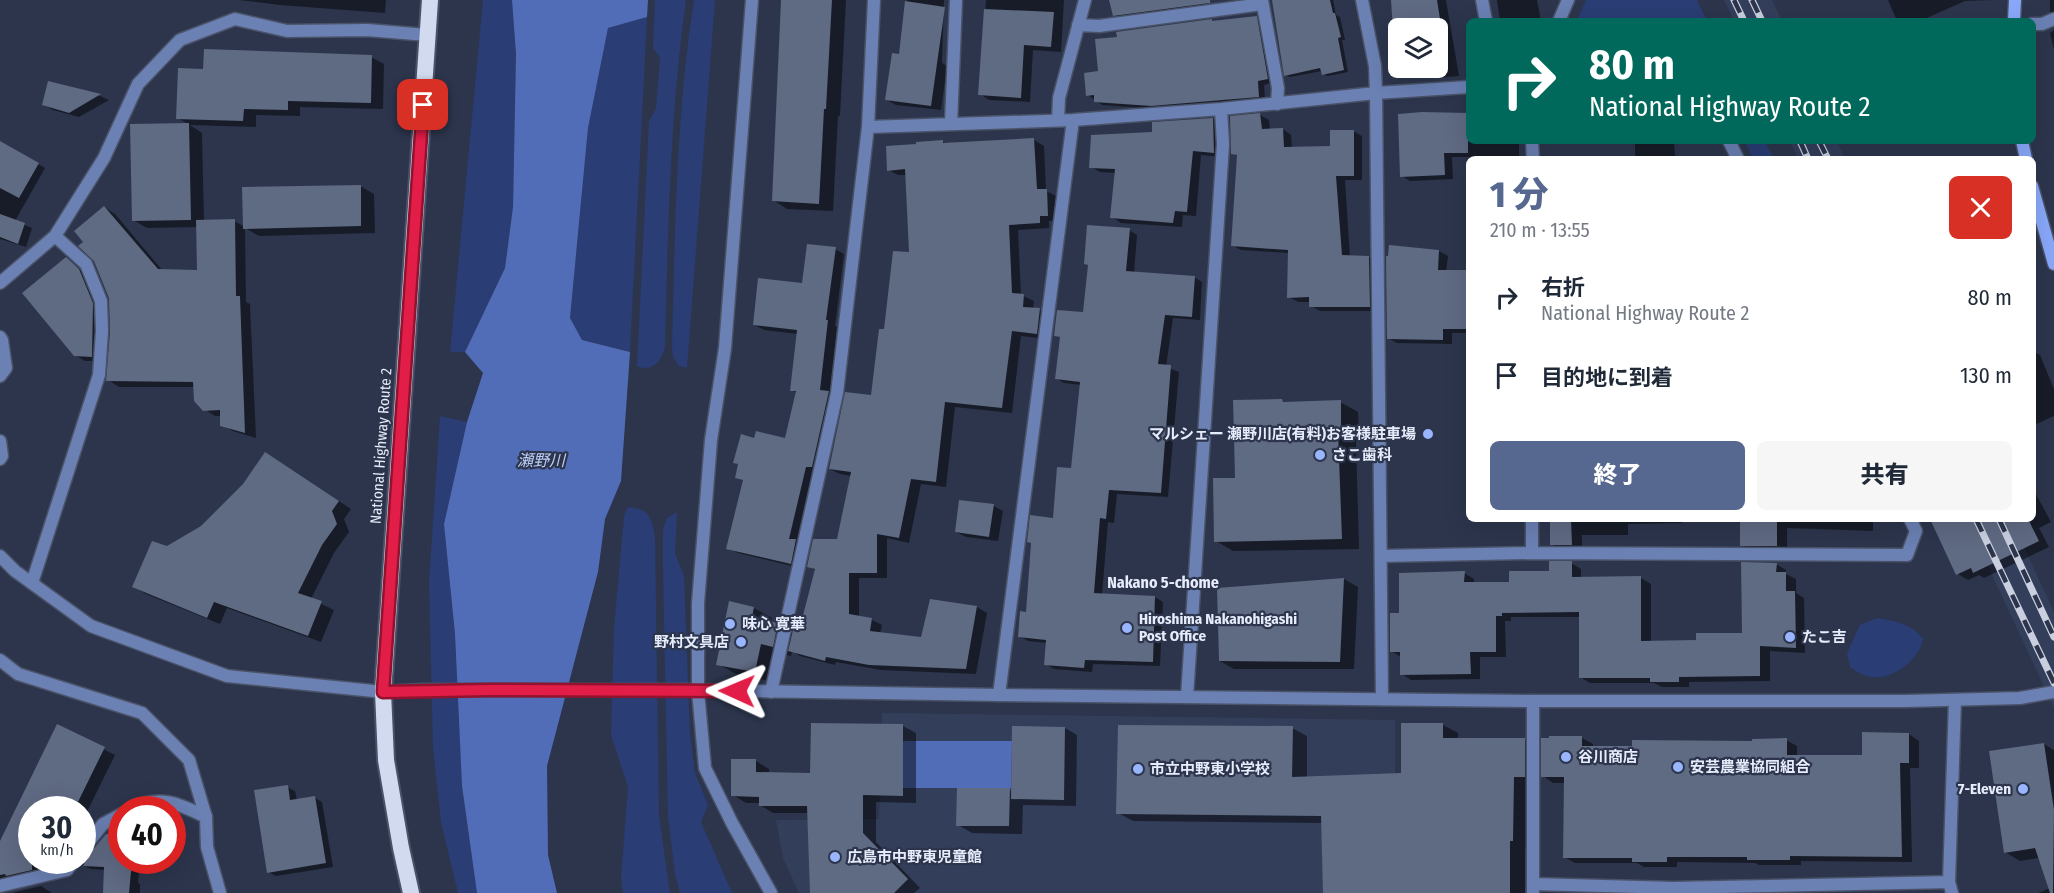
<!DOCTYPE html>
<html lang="ja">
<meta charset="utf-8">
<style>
:root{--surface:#fff;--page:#f6f6f7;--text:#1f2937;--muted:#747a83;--accent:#566890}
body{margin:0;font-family:"Fira Sans Condensed","Noto Sans JP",sans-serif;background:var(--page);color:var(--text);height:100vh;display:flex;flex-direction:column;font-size:22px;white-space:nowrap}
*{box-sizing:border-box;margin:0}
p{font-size:20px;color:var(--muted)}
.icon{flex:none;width:33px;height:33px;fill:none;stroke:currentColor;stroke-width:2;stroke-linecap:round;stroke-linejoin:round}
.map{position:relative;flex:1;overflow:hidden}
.sheet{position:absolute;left:1466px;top:156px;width:570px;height:366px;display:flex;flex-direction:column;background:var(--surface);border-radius:9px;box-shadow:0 6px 24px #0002}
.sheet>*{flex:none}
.guide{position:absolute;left:1466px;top:18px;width:570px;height:126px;border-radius:9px;box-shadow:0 6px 24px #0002;background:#00695c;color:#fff;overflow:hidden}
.controls{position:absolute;left:1388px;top:18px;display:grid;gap:12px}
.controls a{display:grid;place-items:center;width:60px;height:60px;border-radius:9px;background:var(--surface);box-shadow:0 6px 24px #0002;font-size:30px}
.speed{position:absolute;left:18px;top:796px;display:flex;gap:12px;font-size:30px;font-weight:700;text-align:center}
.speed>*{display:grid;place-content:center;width:78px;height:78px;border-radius:50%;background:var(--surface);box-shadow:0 6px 24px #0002;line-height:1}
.speed small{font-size:15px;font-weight:400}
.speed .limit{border:9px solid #d22;background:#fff;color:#111}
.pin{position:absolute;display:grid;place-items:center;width:51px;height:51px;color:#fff;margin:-26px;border-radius:12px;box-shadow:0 3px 9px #0006}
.me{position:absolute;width:66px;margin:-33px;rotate:271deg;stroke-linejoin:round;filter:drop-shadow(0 0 4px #0008)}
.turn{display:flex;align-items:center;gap:21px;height:126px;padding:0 24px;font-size:27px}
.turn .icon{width:78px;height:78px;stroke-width:2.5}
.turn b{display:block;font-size:42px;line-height:51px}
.round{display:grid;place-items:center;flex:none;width:63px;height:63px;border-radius:9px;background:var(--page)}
.headline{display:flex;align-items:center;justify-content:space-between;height:102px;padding:0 24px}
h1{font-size:36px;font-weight:800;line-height:45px;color:var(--accent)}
.primary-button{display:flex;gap:12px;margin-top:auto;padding:12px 24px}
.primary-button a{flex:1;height:69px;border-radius:9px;background:var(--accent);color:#fff;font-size:24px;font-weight:800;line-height:69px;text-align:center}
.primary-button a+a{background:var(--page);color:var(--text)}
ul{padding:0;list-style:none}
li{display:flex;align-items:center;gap:18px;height:78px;padding:0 24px}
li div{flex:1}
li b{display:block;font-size:22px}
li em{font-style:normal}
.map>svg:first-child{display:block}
.built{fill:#333e5b}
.green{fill:#2a3d74}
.water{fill:#526db8}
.shadow{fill:#0007}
.building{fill:#5f6a83}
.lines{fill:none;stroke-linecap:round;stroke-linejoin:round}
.minor-casing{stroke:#4a5268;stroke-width:15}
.tertiary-casing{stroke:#4a5268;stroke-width:15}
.secondary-casing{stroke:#4a5268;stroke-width:15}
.trunk-casing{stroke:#4a5268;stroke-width:20}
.minor{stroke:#6b80b3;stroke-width:12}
.tertiary{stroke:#6b80b3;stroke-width:12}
.secondary{stroke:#89a8fa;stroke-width:12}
.trunk{stroke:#d2daef;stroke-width:16}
.rail-casing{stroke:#c9cfdf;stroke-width:7}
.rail{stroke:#2c354c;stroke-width:4.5;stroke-dasharray:14;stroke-linecap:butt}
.route-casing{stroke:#92132f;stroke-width:15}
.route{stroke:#e11d48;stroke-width:10}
.poi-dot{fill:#99b5fd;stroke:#2c354c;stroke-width:2}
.labels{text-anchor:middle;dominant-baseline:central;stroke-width:4.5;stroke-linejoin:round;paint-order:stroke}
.poi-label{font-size:15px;font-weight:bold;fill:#e6ecfb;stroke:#2c354c;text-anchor:start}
.street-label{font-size:15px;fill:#e6ecfb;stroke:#2c354c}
.water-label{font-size:16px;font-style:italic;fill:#bdcef7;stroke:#2c354c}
.neighbourhood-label{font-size:16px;font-weight:bold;fill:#e6ecfb;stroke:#2c354c}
</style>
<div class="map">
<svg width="2054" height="893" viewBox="0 0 2054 893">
<rect width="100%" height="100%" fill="#2c354c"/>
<!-- built -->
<path class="built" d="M1724,0h48l10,21h-48z
M1790,141h47l8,18h-47z
M1966,519h45l43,93v96z
M882,713l513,7v136l13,37h-609l-16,-35 -7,-38 103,-1z"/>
<!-- green -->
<path class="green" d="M483,0h29l4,54 -3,153 -8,61 -40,84h-15z
M655,0h31c-16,115 -18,230 -21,346 -2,14 -13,27 -28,20l12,-245 7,-12 4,-51 -7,-10z
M694,0h21l-28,368 -8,-2 -6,-9 -1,-10c3,-116 4,-232 22,-347z
M1586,0h111l10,21h-130z
M647,17l-17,335 -48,-12 -12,-22 18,-190 20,-100z
M1745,141h20l9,18h-21z
M440,416l27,6 -23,102 11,110 7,152 15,107h-19l-17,-71 -8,-74 -4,-166z
M628,507c22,2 24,11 27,31l4,278 11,77h-47l-2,-16 7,-90 -17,-52 3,-107 10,-112z
M677,512l-2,41 9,23 6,159 5,38 13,32 -7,17 31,71h-52l-5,-19 -7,-58 -5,-244v-43l4,-11z
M1877,618c16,2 37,7 46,21 -4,22 -33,44 -56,37 -6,-1 -12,-6 -17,-9l-3,-14 13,-28z"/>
<!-- water -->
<path class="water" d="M512,0h136l-1,17 -39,11 -20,100 -18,190 12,22 48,12 -9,129 -16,38 -7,53 -51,194 1,89 9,38h-80l-15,-107 -7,-152 -11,-110 23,-102 16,-49 -18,-21 40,-84 8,-61 3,-153z
M903,741h109l-1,47h-108z"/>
<!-- shadow -->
<path class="shadow" d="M239,0h147l-1,13 -105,-8z
M784,0h62l-6,116h-2l-5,95 -46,-2 -14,-9z
M907,0h37l-2,63 5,3 -6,44 -45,-5 -9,-5 13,-44z
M986,0h78l-3,52 -28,-2 -3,52 -41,-2 -9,-6z
M1111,0h96l1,6 -89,12 -5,-3z
M1274,0h59l3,15 4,2 5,23h-3l6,32 -20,4 -5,-2 -1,-3 -32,6 -5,-2z
M1393,0h53l13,76 -23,2 -11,-7 -1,-3h13v-40h-39v33l-2,-2z
M1497,0h40l4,21h-41z
M1888,0h106l-29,1 -45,20h-23z
M2050,0h4v14l-4,-2z
M1256,18l7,4 11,60 -10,3 1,15 -106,9 -57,-4 -14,-10 12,-23 111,-49z
M2054,30v20l-4,-17z
M371,57l13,7 -1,45 -83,-2v9l-44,-1v12l-66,-2 12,8 2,88h30l11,6 115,-41 14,8 1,39 -116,3 -14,-8 1,74 4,2 6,134 -23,-7 -11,-6v-9h-7l-11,-7 -9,-22h-76l-11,-7 4,-48 -8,-125 11,7 48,57h36l-1,-44 -51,1 -14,-8 55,-96 -10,-6 26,-47z
M49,82l51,14 9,4 -30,17 -26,-7 -9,-5z
M1422,114h46v27h55h-4v16h-67l1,22 -43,2 -8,-5z
M1260,115l9,5 1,10 13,-1 8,6 1,13h40l21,-17 9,5v44h-17l5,77h19l9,5v49h-58l-9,-5v-4h-13l-9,-5v-44l-48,-3 -9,-5 7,-88 -7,-4z
M1213,119l9,6 1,32 -22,-2 -5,61 -13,-1 -1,12 -61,-4 -9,-6 4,-44 -16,-1 -9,-5z
M1034,140l10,6 2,45 10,5 1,25h-8v7l-31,2 3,65 13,6 -1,8 7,1 10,6 -3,23 -26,-3 -9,77 -57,-6 -9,80 -25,-3 -12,59 -22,-5v40h-28v39l13,3 10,5 -2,9 42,4 55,-31 10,6 -11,61 -95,-4 -45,-8 -1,3 -35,-9 -8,-5 -1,5 -12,-3 -6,29 -37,-8 -18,-10 36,-56 18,10 -1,5 6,1 17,10 7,-5 15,-58 -7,-5 30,-25 13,-65 -12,-2 -10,-5 42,-72 13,-66 26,-77 -4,-79h-9l-10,-5 55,-28 5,2z
M1635,141h39l1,16 18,-1 5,3h-63z
M6,146l39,22 -30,53 17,7 -6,19 -26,-8v-81z
M1129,230l8,5 -3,38 60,4 8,5 -2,38 -27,-2 -7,49 13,5 -11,125 -51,-3 -3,29 -6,-1 -6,73 53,2 8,5 -3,64 -67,-2 -1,8 -38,-3 -8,-5 1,-21 -19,-2 -8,-5 34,-117 19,-49 8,-85 -17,-2 -8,-5 5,-40 -6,-3 29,-21 5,-48 -4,-3z
M835,249l9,5 -9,72 2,1 -7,67 8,4 -38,170 -62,-15 -10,-5 16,-67 -7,-4 3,-12 -5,-3 20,-22h31l11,-47 -5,-3 6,-56 -34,-4 -9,-5 48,-41z
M1439,251l9,5 -2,15h22v62h-16v11l-55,-1 -9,-5z
M66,259l22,17 13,33 -1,52h-15l-10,-6z
M2032,351l8,4 14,34v27l-22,10z
M1282,401l5,3 53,-2 18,10 1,28 -3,1 3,108 -126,2 -17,-10 20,-62z
M278,461l73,48 -7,10 5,13 -15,21 -23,46 23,11 -13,32 -94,-34 -7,16 -74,-30 -12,-7 33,-39 35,-21z
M2032,487l19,35 -12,6 10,19 -65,31 -5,-3 -11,5 -10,-6 -10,-55h84z
M960,501l34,5 9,5 -5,30 -32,-4 -10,-5z
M1551,519h131v4l-54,1v11h-46v15h-20l-11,-6z
M1742,519h131v12l-86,-3v23h-35l-10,-6z
M1571,563l10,6v9h60l10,6v58h46l46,-8 33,-70 10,6v4l10,5v14l8,5 1,55 -35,-2v30l-81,1v5h-27l-8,-4h-64l-10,-6 1,-60h-70v4h-6l1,36h-26v22l-69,1 -9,-6 -1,-17 -10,-6 10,-37 63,-41 10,6v4h37l40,-11z
M1344,579l14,8 -4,82h-120l-14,-8 -2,-71z
M1403,725h40l15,8v6l66,1 15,8v37h-10l-1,64h-3v44h-201l-2,-70 -189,-2 -15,-8 174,-85 15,8v42l96,-3z
M57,726l58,29 -33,67v-12h-50v51h48l-6,7 -24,-1v7l-50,19v-49z
M903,726l13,7v70l-40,-1v40l44,46 -6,5h-90l-15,-80h-36l-13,-8v-2h-14l-13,-8 23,-34 13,8v5h43z
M1013,728h52l12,7 -1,71 -53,-1 -1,29 -50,-1 -14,-8 51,-35 3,2z
M1909,734l10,7v27h-9l2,94 -111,-1v4h-42l-4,-2 -78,-1v5h-33l-7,-4h-62l-11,-6 1,-74h-12l-10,-7 39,-38 11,6v4l193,-8 11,6v11h66z
M2044,744l10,6v143h-16l12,-5 -11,-30 -19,3 -15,-9z
M287,787l8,4 2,9 18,-2 7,4 11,65 -57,9 -8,-4z
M82,833l14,7 -10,12 -1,6 4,-2 33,5h18l-2,22 2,1v9h-36l1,-23 -14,-1 -9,-4z
M41,886l11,7h-40z"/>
<!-- building -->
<path class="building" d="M781,0h51l-6,109h-2l-5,95 -47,-3z
M1109,0h101v3l-97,13z
M1272,0h58l3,13h2l6,24 -3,1 6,32 -22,5 -2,-7 -36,8z
M1391,0h46l11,70 -25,2v-4h14v-40h-39v32h-3z
M905,1l40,6 -14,99 -46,-6 7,-47 7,1z
M984,9l70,3 -3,35 -27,-2 -3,53 -43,-3z
M1257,16l11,63 -10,2 1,16 -108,9 -57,-4v-7l-8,1 -2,-23 14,-2 -3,-32 22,-2 -1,-5 96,-13v2z
M204,49l168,6 -1,48 -83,-2v9l-44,-1 -1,12 -67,-2 2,-51 25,1z
M48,81l53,13 -32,19 -27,-8z
M1422,112l46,1v40h-24l1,22 -45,2 -2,-63z
M1260,113l2,16 21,-1 1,19 46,-1v-16h24v46h-18l6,79 27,1 1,51h-61v-10l-22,1 1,-48 -57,-4 6,-91 -6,-1 -1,-38z
M1213,118l1,35 -21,-2 -6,61 -12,-1 -2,12 -63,-5 5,-49 -26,-1 2,-33 61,-3v-10z
M189,123l2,97 -59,1 -2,-97z
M1034,138l3,51h10l1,27h-8v7l-31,2 3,68 12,1 -1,13 17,1 -3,26 -25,-3 -10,77 -57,-6 -9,80 -25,-3 -12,59 -22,-4v39h-28v41l23,4 -2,13 51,6 9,-38 47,7 -11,63 -97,-4 -43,-8 -1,4 -37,-10 6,-25 6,1 15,-58 -8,-2 6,-28h24l14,-67 -22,-3 16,-77 26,3 8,-66h5l9,-78 16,1 -4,-83 -18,2 -1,-25 30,-2v-2l27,-2v3z
M0,141l39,22 -20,35 -19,-10z
M361,185v41l-118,3 -1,-42z
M104,206l54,63 39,1 -1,-50 39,-1 1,77h4l5,137 -25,-7v-16l-17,1 -9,-10 -1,-19 -87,-1 4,-49 -1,-34 -15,-37 -16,-15 5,-4 -9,-11z
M0,214l25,9 -7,21 -18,-7z
M1087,225l43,3 -4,43 69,5 -3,41 -27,-2 -7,49 13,1 -10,128 -52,-3 -3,29 -6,-1 -6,75 61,3 -2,66 -68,-2 -1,8 -40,-3 2,-25 -28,-3 2,-26 6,1 5,-69 -4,-1 3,-27 23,3 4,-51 14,1 9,-86 -25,-3 5,-42 -6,-1 3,-26 26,2 5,-47 -4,-1z
M807,244l29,3 -10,73h2l-8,70 9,1 -17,76h-6l-17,72h7l-5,25 -65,-15 17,-69 -8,-2 3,-14 -5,-1 8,-29 13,4 2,-7 29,7 11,-47h-6l7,-61 -44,-5 5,-47 44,5z
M1389,245l50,5 -1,20h30v59h-25v11l-56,-1 -1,-83h2z
M66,257l13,12 14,34 -1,54 -18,-1 -52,-63z
M1282,399l1,3 58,-2v31h-3l4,108 -128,3 -1,-64h22l-2,-78z
M265,452l74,49 -7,10 5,13 -15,21 -24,48 24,8 -14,35 -94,-34 -7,16 -75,-31 20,-46 15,5 34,-20 42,-42z
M959,500l35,4 -5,33 -34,-5z
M1550,519h21l1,26h-22z
M1740,519h37v27h-37z
M1930,519h98l11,22 -66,32 -2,-5 -15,7z
M1549,561h23v16l69,-1v65l55,-1v-7h46l-1,-71 36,1 -1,9h10v19h9l1,57 -36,-2v30l-81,1v5h-29v-4h-71v-66l-77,1v3h-6v36h-26l1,22 -71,1v-23h-10v-39h9v-40l66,-2 -1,11h45v-11h40z
M1344,578l-4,84 -121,-1 -2,-73z
M729,601l25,6 -2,10 26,6 -5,24 -12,-3 -6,28 -39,-7z
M811,723l92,1v72l-40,-1v38l45,46 -14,14h-84l-3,-87h-48v-9l-28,-1v-37h25v13l54,1z
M1401,723h42v15h82v39h-11l-1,64h-3v52h-187l-2,-77 -205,-2 2,-89 175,1 -1,51 109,-4z
M57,724l48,23 -31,63h-42v60l-26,6 -1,-2 -5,1v-34z
M1012,726l53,1 -1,73 -53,-1z
M1862,732l47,1v30h-9l2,94 -112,-1v4h-43v-3h-80v5h-35v-4h-69l1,-81h-23v-39h8v-2h33v10h50v-6l120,1v-2l35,-1v17h75z
M2044,743l10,67 -1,83h-3l-15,-45 -31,5 -15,-102z
M288,785l2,15 25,-4 11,67 -59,10 -13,-83z
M957,788h53l-1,38h-53z
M106,834l16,1v26h10l-3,32h-26l1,-26 -21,-1 6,-12z"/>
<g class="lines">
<!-- minor casing -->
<g class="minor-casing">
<path id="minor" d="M752,0l-27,348 -14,92 -13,163v88l7,77 27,55 39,70
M1262,0l16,88 -1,16
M1362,0l13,66 1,27 6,606
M1482,0l4,21
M1559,21l9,-21
M2032,24h10l12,-5
M1078,25l21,1 163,-22
M1058,120l1,-22 26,-98
M951,124l5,-124
M868,127l205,-7 148,-11 155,-16 92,-6
M1532,141l1,18
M1729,141l9,18
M0,283l55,-47 49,-78 34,-74 42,-44 55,-21 52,12 80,-1 60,5
M1532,553v-34
M1381,556l151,-3 375,2 9,-24 -6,-12
M32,583l67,-208 3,-44 -1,-30 -15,-37 -31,-28
M771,692l66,-299 31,-266 6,-127
M999,695l74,-575
M1187,697l36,-553 -2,-35
M129,810c30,-16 49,-7 77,7l1,30 13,46
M82,850l21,-26 19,-10
M1533,884l140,4 276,-6
M0,886l67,-16 7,-9
M1533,893v-192
M1952,893l-3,-11 6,-182"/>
</g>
<!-- tertiary casing -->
<g class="tertiary-casing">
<path id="tertiary" d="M0,337l2,3 4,28 -6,8
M0,441l2,15 -2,3
M0,556l15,15 76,55 136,50 156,16 39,-2h269l308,5 534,6h373l114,-3 34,-6
M0,660l18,14 124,39 47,47 17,57"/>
</g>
<!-- secondary casing -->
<g class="secondary-casing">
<path id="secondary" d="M2014,21l1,-21
M2022,141l4,18
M2032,186l22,78"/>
</g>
<!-- trunk casing -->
<g class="trunk-casing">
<path id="trunk" d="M411,893l-10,-45 -15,-88 -3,-68 47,-692"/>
</g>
<!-- minor -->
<use href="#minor" class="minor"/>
<!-- tertiary -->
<use href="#tertiary" class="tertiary"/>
<!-- secondary -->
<use href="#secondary" class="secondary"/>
<!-- trunk -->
<use href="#trunk" class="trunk"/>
<!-- rail casing -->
<g class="rail-casing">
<path id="rail" d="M1734,0l10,21
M1752,0l10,21
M1800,141l8,18
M1819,141l9,18
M1976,519l78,164
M1999,519l55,118"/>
</g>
<!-- rail -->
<use href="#rail" class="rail"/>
</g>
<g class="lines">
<!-- route casing -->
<g class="route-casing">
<path id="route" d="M423,105l-40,587 106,-2 248,1"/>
</g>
<!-- route -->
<use href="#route" class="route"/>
</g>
<!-- markers -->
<g class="poi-dot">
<circle cx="1428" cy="434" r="6"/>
<circle cx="1320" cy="455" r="6"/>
<circle cx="730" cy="624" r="6"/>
<circle cx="1127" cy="628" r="6"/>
<circle cx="1790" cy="637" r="6"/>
<circle cx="741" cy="642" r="6"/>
<circle cx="1566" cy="757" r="6"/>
<circle cx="1678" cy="767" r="6"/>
<circle cx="1138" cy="769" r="6"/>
<circle cx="2023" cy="789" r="6"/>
<circle cx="835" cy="857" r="6"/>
</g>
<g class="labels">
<!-- poi labels -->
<g class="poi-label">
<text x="1416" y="434" text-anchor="end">マルシェー 瀬野川店(有料)お客様駐車場</text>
<text x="1332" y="455">さこ歯科</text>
<text x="1139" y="619">Hiroshima Nakanohigashi<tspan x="1139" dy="17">Post Office</tspan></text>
<text x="742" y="624">味心 寛華</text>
<text x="1802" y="637">たこ吉</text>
<text x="729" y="642" text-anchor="end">野村文具店</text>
<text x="1578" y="757">谷川商店</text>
<text x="1690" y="767">安芸農業協同組合</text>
<text x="1150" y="769">市立中野東小学校</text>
<text x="2011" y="789" text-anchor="end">7-Eleven</text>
<text x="847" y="857">広島市中野東児童館</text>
</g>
<!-- street labels -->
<g class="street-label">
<text transform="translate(381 446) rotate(-86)">National Highway Route 2</text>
</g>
<!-- water labels -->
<g class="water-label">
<text x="541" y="460">瀬野川</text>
</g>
<!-- neighbourhood labels -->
<g class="neighbourhood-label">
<text x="1163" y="582">Nakano 5-chome</text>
</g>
</g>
</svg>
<div class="controls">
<a><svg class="icon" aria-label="layers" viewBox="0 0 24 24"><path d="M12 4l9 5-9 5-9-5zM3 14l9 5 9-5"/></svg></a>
</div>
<div class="speed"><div>30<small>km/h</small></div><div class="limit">40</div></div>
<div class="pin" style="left:423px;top:105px;background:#d93025"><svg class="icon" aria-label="arrive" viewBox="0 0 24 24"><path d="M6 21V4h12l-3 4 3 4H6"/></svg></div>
<svg class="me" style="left:737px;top:691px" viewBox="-20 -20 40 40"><path d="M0-17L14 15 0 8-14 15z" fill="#e11d48" stroke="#fff" stroke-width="4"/></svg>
<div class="guide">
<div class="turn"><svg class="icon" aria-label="right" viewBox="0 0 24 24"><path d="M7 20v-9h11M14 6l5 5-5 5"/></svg><div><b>80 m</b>National Highway Route 2</div></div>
</div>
<section class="sheet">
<div class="headline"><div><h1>1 分</h1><p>210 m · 13:55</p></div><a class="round" style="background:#d93025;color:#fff"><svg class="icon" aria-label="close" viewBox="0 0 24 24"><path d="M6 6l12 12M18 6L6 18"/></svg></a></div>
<ul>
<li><svg class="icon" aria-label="right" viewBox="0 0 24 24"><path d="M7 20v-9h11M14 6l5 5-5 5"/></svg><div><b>右折</b><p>National Highway Route 2</p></div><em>80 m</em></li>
<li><svg class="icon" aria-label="arrive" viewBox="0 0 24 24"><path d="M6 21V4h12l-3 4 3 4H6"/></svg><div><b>目的地に到着</b></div><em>130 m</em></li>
</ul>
<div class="primary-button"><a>終了</a><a>共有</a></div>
</section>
</div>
